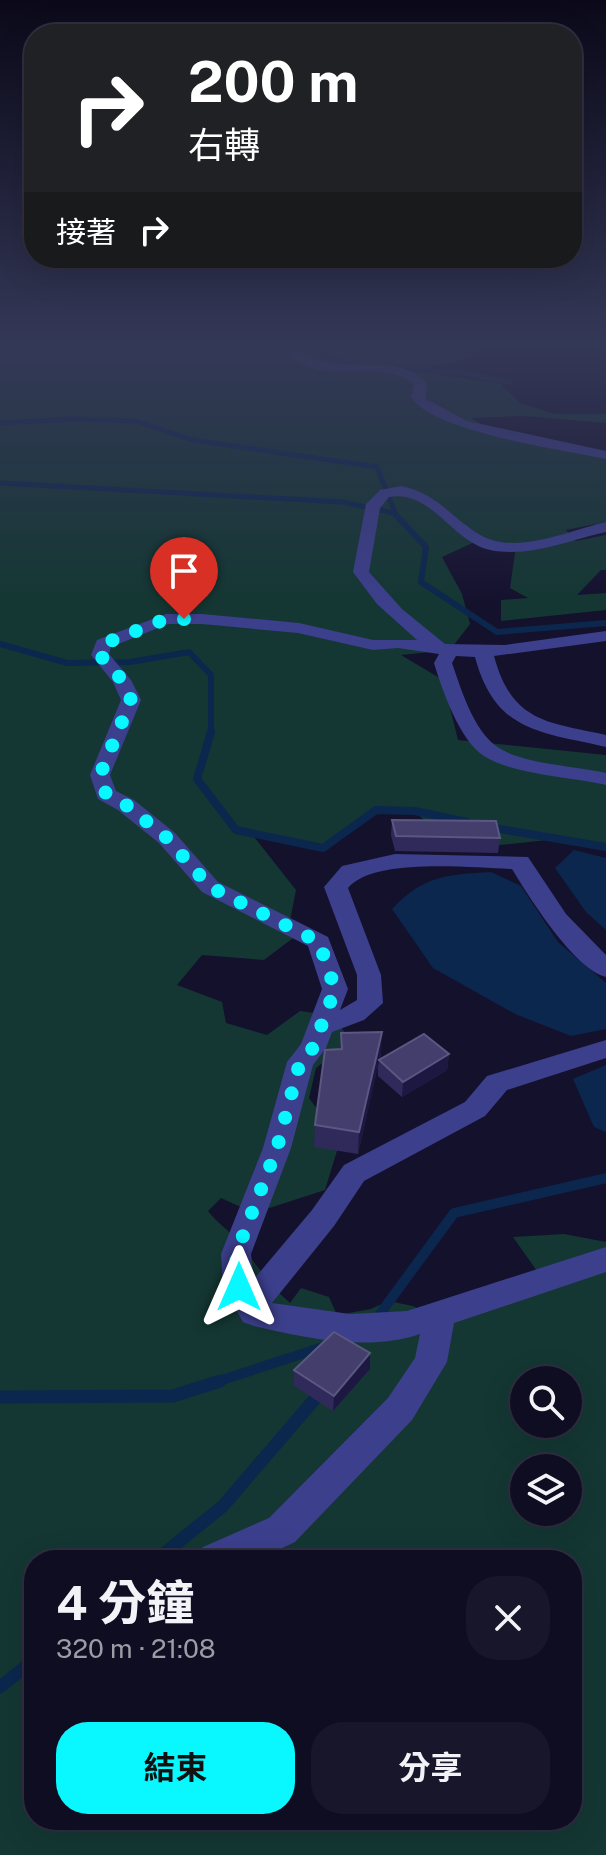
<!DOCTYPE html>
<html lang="zh-TW">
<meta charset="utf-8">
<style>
:root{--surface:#0f0d22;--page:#18162a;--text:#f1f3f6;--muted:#9b9ca5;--line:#2f2d40;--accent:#09f8ff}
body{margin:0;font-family:"Public Sans","Noto Sans TC",sans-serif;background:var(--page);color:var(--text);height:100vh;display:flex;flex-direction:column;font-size:30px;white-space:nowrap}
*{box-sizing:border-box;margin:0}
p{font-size:26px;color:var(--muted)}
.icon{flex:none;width:44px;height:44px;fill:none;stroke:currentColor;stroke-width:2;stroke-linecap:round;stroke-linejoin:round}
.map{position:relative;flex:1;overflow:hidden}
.panel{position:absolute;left:24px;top:1550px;width:558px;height:280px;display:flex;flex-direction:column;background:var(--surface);border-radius:32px;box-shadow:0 8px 32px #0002,0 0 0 2px var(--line)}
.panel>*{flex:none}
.top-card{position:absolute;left:24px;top:24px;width:558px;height:244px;border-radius:32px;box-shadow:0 8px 32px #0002,0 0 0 2px var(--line);background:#202124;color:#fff;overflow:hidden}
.controls{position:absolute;left:510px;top:1366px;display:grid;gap:16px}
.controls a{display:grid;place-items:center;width:72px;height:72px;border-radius:50%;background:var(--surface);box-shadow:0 8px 32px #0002,0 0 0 2px var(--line);font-size:40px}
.pin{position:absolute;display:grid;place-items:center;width:68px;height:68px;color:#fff;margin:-82px -34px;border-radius:50% 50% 50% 0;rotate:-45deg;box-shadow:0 0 8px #0007}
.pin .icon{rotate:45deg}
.me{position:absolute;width:88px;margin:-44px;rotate:0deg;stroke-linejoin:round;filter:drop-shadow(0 0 6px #0008)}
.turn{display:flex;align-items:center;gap:28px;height:168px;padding:0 32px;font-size:36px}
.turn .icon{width:104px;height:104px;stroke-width:2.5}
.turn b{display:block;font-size:56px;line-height:68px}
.then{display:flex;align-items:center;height:76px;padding:0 32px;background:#0003;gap:16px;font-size:30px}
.round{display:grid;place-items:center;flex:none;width:84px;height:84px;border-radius:32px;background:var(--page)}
.head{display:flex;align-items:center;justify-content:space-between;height:136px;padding:0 32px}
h1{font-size:48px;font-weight:700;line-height:60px}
.button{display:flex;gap:16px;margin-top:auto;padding:16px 32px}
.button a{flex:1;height:92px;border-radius:32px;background:var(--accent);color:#111;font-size:32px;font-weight:700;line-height:92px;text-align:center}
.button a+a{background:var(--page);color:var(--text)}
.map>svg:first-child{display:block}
.green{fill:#143733;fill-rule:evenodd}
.water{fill:#0b274d}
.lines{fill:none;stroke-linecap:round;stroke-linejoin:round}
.stream-far4{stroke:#0b274d;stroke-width:5}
.stream-far3{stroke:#0b274d;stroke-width:6}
.stream-far2{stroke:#0b274d;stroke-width:8}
.stream-far1{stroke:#0b274d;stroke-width:10}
.stream{stroke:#0b274d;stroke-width:13}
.minor{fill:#3c3f8c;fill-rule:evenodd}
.wall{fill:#302a5a}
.shaded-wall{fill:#1d1841}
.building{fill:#433e6c;stroke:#5b5783;stroke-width:2}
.route{stroke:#09f8ff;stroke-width:14;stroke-dasharray:0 25.2}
</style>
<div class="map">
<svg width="606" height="1855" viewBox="0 0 606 1855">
<rect width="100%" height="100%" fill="#14112d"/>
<!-- green -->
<path class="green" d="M0,345h477l-7,13 -54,13 85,13 19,19 35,11h51v9l-82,-7 -53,2 28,17 107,16v71l-40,8 10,11 30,-6v35h-5l-24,25 29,-2v17l-105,11v-21l27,-2 -18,-10 6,-42 -37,-6 -37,17 20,37 8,30 -20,26 -49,5 42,25 15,60 148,15v92l-49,-8 -104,11 -38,-39 -46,4 -46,33 -72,-15 45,57 -8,41 9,4 -33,25 -62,-5 -25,30 45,17 4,21 41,12 33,-24 35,5 15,26 -34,26 -7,30 31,43 -15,49 -71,23 -33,-15 -13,13c9,12 22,20 32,32 16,21 29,42 50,60l11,-15 28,9 8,18 34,-6 17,-8 25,5 14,7 112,-39 -26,-37 51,-3 42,8v613h-606zM524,1380h44v44h-44zM524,1468h44v44h-44zM34,1560h538v260h-538z"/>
<!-- water -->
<path class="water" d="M574,850l32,8v72l-20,-18 -31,-44z
M491,872l30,14 37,56 48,41v46l-35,7 -56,-22 -82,-46 -41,-59c32,-34 55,-34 99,-37z
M606,1065v67l-12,-5 -21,-48z"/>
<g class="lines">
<!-- stream-far4 -->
<path class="stream-far4" d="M316,355l42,10
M395,368l67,5 48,9
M0,423l76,-4 60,2 57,19 184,27 19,48
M0,483l342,19 52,11"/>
<!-- stream-far3 -->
<path class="stream-far3" d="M394,513l32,34 -5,35 76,50 109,-9
M0,644l67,19 63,-1 59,-10 22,23v59"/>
<!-- stream-far2 -->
<path class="stream-far2" d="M211,732l-14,47 39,51 87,18 53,-38 39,1 52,11
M488,827l118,20"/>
<!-- stream-far1 -->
<path class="stream-far1" d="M377,1318l77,-105 152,-35
M213,1383l110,-36"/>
<!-- stream -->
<path class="stream" d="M0,1397l173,-1 47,-15
M156,1560l67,-54 97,-113
M0,1687l34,-27"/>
<!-- minor -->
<path class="minor" d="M294,345h12l-6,7c38,27 94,-4 127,31l-1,16 41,22 139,30v8c-42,-9 -174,-27 -195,-62l3,-13c-37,-28 -92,4 -127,-31z
M401,486c39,8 51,34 83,51 35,17 87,-7 122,-15v10c-37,8 -77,26 -116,18 -39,-9 -59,-61 -101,-53l-9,11 -11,64 33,37 43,35 60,1 101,-14v10l-112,15c18,66 52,66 112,79v12c-66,-15 -111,-15 -131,-90l-19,-1 -4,7c9,26 21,66 44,83 25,18 79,20 110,27v12c-35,-8 -92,-10 -122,-29 -24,-15 -42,-66 -50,-93l5,-9 -41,-6 -25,2 -75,-17 -96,-9h-34l-57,23 -2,7 22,26 10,20 -31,75 6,16 18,9 41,33 43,49 110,55 20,52 -8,21 17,-10v-25l-33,-88 18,-21 53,-12 133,3 38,57 40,41v22c-32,-8 -77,-80 -94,-108 -40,-1 -138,-12 -164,19l33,87 2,28 -19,17 -32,12 -6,16 -13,17 -22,83 -40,106 3,25 58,-69 32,-45 121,-63 22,-26 119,-36v18l-99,32 -22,26 -121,65 -30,45 -62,77 78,11 57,-3 199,-64v25l-152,51 -7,39 -35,58 -117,122 -38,18h-60l6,-13 66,-29 119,-120 27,-40 5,-24c-52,18 -114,4 -166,-8l-11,-4 -20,-35 -2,-33 42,-106 24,-86 14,-18 21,-55 -14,-43 -106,-54 -43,-49 -41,-33 -20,-11 -8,-24 31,-75 -8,-18 -22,-27 6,-15 69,-26h36l97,9 74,17h44l-40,-36 -24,-32 13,-68 14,-14z"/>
</g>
<!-- wall -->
<path class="wall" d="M392,820l108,18 -2,15 -103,-2 -4,-16z
M341,1033l40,21 -1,6 69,-6 -2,16 -45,27 -24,-21v-11l-20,89 -44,-7 1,-22 26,-76z
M370,1369l-37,42 -39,-25v-16z"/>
<!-- shaded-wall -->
<path class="shaded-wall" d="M382,1032l-1,22 -23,100 1,-22z
M449,1054l-2,16 -45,27 1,-15z
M370,1353v16l-37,42 1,-15z"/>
<!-- building -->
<path class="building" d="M392,820l104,1 4,17 -104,-2z
M382,1032l-23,100 -44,-7 10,-75 17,-1 -1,-16z
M424,1034l25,20 -46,28 -24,-22z
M334,1332l36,21 -36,43 -40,-26z"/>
<!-- sky -->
<linearGradient id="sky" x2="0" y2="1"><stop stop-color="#0b0919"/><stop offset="0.57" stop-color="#343857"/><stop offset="1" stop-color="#343857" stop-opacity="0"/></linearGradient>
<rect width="606" height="605" fill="url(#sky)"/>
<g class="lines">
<!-- route -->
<path class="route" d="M184,619h-18l-63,25 -3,11 22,25 9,20 -31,75 6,19 20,11 41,33 43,49 109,55 16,47 -22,59 -13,14 -23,86 -41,106 3,33"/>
</g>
</svg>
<div class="controls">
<a><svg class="icon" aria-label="search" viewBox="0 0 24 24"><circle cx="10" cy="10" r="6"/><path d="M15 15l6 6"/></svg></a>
<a><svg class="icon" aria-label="layers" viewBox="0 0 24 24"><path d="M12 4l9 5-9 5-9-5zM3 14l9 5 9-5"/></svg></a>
</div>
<div class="pin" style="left:184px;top:619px;background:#d93025"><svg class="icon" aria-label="arrive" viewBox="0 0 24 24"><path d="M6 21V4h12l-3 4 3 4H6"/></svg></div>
<svg class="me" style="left:239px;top:1287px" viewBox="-20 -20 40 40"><path d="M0-17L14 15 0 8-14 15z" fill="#09f8ff" stroke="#fff" stroke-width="4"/></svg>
<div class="top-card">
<div class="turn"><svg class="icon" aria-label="right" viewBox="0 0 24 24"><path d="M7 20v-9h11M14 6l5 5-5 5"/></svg><div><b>200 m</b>右轉</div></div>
<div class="then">接著<svg class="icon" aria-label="right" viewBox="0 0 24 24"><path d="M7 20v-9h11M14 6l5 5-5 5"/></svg></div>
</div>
<section class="panel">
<div class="head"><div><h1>4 分鐘</h1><p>320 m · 21:08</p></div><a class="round"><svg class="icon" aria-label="close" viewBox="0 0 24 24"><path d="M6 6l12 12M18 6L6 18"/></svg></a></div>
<div class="button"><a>結束</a><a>分享</a></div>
</section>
</div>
